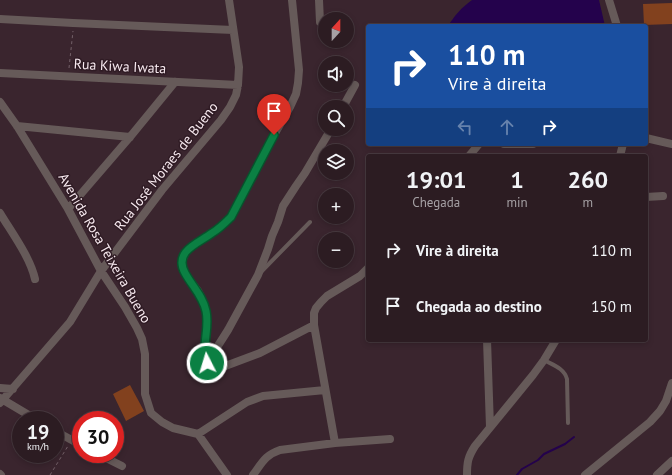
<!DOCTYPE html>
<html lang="pt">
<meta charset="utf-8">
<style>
:root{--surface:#2c1c22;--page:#38292f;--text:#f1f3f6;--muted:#a6a1a5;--line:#483a40}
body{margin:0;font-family:"PT Sans",sans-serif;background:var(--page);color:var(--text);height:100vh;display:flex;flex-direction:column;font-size:15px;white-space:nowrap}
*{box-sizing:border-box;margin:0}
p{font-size:13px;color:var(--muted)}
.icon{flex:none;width:22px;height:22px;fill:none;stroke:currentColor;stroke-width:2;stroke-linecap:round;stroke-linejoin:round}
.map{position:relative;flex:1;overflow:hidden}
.drawer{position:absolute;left:366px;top:154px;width:282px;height:188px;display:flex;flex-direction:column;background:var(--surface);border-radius:4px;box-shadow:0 2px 6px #0003,0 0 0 1px var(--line)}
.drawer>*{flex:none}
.hud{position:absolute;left:366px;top:24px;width:282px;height:122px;border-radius:4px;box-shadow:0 2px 6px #0003,0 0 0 1px var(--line);background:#1a4fa0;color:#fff;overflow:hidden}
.needle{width:26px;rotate:21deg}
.fabs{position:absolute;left:318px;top:12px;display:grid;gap:8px}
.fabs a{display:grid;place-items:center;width:36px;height:36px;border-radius:50%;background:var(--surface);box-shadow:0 2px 6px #0003,0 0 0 1px var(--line);font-size:20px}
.speed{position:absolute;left:12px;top:411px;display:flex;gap:8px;font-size:20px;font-weight:700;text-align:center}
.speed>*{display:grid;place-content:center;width:52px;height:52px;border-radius:50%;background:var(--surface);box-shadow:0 2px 6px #0003,0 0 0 1px var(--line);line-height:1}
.speed small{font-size:10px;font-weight:400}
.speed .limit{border:6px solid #d22;background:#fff;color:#111}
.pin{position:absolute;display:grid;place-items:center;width:34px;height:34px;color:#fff;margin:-41px -17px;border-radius:50% 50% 50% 0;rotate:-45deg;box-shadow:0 0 4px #0007}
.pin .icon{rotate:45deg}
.me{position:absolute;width:44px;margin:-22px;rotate:355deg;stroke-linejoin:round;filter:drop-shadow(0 0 3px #0008)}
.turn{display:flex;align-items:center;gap:14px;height:84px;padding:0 16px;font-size:18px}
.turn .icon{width:52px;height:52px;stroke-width:2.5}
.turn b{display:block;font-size:28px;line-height:34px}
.lanes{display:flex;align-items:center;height:38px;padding:0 16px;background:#0003;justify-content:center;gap:20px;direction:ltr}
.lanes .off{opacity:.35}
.eta{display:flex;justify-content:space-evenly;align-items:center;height:68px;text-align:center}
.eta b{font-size:24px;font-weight:700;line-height:28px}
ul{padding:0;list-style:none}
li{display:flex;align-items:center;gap:12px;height:56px;padding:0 16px}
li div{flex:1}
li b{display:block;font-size:15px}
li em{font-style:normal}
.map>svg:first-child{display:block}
.green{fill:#82411e}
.water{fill:#24024c}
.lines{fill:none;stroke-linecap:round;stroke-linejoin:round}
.stream{stroke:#24024c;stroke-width:2}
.path{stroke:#746169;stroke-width:1;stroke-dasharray:3 3;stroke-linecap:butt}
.service{stroke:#665a59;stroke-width:4}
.minor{stroke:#665a59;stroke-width:8}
.route-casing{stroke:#07532c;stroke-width:10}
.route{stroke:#0b8043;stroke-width:7}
.labels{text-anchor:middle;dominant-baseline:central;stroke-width:3;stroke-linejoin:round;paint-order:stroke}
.street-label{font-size:14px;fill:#f7e9ef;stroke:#2f1b24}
</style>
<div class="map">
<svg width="672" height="475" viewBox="0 0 672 475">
<rect width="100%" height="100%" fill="#3a252e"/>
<!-- green -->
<path class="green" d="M672,3v21l-28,1 -1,-21z
M130,385l14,26 -18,10 -13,-27z"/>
<!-- water -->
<path class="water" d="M472,0h127l6,26h-157c7,-11 13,-18 24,-26z"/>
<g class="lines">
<!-- stream -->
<path class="stream" d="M517,475l5,-6 16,-9 6,-6 21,-10 9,-7"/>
<!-- path -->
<path class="path" d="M69,68l4,-37
M50,475l18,-29"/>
<!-- service -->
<path class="service" d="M261,272l49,-50
M544,360c9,5 20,8 23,19l1,44"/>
<!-- minor -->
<path class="minor" d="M292,0l7,70 -1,13 -2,11 -6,13 -16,28 -43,82c-6,6 -12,12 -19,16 -10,8 -25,12 -29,26 -4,12 9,23 15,32 3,6 7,13 8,20 1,5 1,10 1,15 0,10 -7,28 0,37 3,4 9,5 13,5l40,-15 54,-28
M319,0l1,22
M609,0l8,26
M0,19l73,4 160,7
M0,73l238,12
M0,102l17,24 51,83 33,62 24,36 12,21 5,11 3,15v40l6,19 11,9 11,6 25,6 29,41
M343,107l12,-22
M17,126l113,11
M646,138l26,6
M504,144h29
M469,156l10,-12
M620,156l3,-12
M646,197l17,-1
M68,209l62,-72 45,-55
M0,213c12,20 30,44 35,66
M487,340l3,87
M207,363l21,-33 30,-55 10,-26 4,-13 6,-14 5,-16 13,-20 9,-13 26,-44
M0,388l13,1
M0,398l37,22
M0,403l70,-81 31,-51 61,-81 59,-70 9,-13 6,-12 2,-10 1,-18 -10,-67
M55,431l26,14
M198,434l49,-32 16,-6 62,-6
M335,443l-21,-118v-12l2,-5 5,-6 6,-6 33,-20 8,-8
M98,454l24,12
M0,474l1,1
M253,475c9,-12 12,-20 27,-25l55,-7 55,-4
M467,475c0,-13 1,-18 8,-29l58,-71 11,-15 12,-20
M585,475l65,-53 10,-11 6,-10 6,-18
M657,475l15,-14"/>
</g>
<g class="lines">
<!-- route casing -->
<g class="route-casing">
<path id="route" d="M207,363c-6,-17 3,-34 -1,-52 -3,-15 -14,-25 -21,-38 -12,-22 14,-30 27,-40 7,-4 13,-10 19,-16l43,-82"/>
</g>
<!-- route -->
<use href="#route" class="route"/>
</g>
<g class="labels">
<!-- street labels -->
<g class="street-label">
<text transform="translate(120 66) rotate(3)">Rua Kiwa Iwata</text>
<text transform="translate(166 166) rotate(-52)">Rua José Moraes de Bueno</text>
<text transform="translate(105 248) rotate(60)">Avenida Rosa Teixeira Bueno</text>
</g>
</g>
</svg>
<div class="fabs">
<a><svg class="needle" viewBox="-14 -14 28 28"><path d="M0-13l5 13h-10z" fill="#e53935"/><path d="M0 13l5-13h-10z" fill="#a6a1a5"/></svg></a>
<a><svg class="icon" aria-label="sound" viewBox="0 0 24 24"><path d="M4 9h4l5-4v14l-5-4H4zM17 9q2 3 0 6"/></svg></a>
<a><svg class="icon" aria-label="search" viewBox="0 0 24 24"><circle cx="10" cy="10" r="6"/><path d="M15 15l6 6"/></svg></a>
<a><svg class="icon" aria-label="layers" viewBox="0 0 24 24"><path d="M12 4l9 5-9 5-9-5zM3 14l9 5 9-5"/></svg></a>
<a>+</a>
<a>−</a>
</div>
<div class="speed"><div>19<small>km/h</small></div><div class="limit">30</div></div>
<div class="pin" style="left:274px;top:135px;background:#d93025"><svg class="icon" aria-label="arrive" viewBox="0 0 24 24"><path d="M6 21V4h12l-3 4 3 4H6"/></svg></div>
<svg class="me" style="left:207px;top:363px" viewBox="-20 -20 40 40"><circle r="17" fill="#0b8043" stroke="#fff" stroke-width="3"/><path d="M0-11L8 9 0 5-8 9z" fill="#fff"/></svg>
<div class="hud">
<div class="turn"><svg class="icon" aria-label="right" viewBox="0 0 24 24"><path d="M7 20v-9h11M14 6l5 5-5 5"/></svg><div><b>110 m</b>Vire à direita</div></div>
<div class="lanes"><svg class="icon off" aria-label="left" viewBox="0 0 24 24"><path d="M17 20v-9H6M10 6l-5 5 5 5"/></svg><svg class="icon off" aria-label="ahead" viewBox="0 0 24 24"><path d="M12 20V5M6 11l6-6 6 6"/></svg><svg class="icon" aria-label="right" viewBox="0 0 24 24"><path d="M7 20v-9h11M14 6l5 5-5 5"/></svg></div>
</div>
<section class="drawer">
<div class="eta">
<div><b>19:01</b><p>Chegada</p></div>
<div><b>1</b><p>min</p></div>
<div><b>260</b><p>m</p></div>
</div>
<ul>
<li><svg class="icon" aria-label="right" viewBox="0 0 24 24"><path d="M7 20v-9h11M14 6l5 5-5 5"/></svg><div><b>Vire à direita</b></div><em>110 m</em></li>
<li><svg class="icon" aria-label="arrive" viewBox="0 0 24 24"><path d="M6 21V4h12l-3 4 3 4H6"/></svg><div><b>Chegada ao destino</b></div><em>150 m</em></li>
</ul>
</section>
</div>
